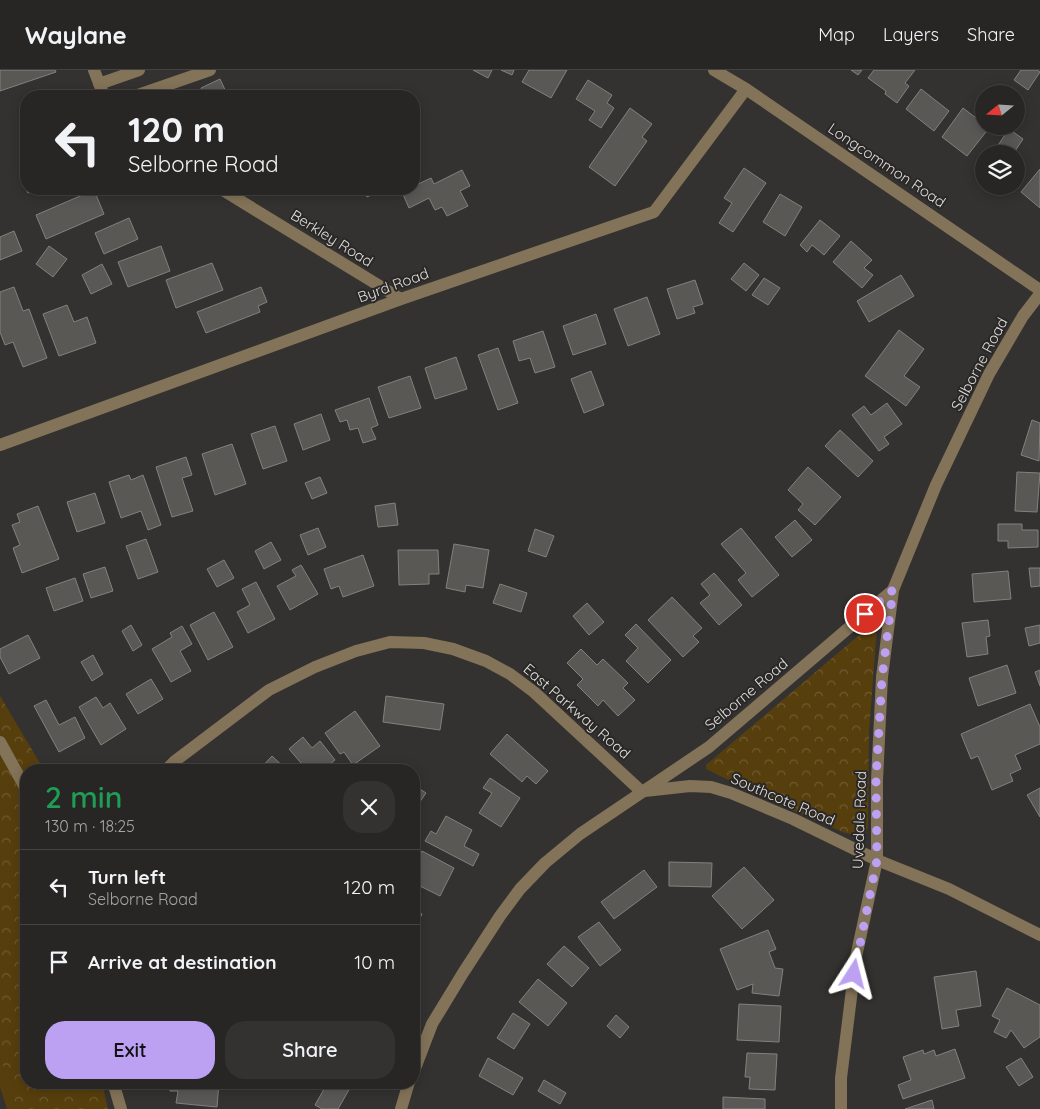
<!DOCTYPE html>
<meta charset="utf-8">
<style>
:root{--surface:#272624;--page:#333231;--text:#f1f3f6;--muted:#a4a5a6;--line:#434341;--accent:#bca0f2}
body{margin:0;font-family:Quicksand,sans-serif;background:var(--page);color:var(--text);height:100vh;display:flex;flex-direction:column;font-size:19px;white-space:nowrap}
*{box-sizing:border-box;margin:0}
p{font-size:16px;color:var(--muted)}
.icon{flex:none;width:28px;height:28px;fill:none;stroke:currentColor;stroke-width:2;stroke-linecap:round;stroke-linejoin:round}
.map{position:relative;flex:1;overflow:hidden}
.panel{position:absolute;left:20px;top:694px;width:400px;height:325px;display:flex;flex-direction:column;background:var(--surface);border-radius:20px;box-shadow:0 2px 12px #0003,0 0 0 1px var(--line)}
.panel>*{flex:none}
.banner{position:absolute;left:20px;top:20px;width:400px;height:105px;border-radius:20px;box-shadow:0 2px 12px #0003,0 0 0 1px var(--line);background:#272624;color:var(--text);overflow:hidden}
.needle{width:32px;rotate:252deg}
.fabs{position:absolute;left:975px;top:15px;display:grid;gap:10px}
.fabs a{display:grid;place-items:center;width:50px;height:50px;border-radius:50%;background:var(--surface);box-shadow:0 2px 12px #0003,0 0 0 1px var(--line);font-size:25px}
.pin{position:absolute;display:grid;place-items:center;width:42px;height:42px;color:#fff;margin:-21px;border:2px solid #fff;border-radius:50%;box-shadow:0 1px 5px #0007}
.me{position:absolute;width:55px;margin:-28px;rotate:9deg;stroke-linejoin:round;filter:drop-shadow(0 0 4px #0008)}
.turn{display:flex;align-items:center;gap:18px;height:105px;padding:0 25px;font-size:22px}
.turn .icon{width:65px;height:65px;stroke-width:2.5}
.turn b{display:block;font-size:35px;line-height:42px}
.round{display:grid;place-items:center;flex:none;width:52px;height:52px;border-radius:20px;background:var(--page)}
.headline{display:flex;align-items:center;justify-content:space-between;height:85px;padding:0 25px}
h1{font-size:30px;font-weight:600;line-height:38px;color:#1e9e55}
.cta{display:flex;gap:10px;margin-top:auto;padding:10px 25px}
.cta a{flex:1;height:58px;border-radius:20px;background:var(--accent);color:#111;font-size:20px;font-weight:600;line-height:58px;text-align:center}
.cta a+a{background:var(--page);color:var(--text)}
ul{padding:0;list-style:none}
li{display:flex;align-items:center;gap:15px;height:75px;padding:0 25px;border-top:1px solid var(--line)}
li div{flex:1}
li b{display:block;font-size:19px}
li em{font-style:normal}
header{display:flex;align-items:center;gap:30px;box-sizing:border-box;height:70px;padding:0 25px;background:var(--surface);border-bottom:1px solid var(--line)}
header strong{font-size:24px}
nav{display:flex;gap:28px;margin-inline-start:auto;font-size:18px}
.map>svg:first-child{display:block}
.grass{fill:#573f0d}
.forest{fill:url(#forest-crowns)}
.building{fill:#595855;stroke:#82817e}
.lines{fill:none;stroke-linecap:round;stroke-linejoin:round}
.minor{stroke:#837358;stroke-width:12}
.route{stroke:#bca0f2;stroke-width:9;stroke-dasharray:0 16.2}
.labels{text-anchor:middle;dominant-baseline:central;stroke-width:4;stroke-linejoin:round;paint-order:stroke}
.street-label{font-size:15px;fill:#dfdedd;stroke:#2a2826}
</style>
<header>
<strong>Waylane</strong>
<nav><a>Map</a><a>Layers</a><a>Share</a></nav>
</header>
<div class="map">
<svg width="1040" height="1039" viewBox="0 0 1040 1039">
<defs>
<pattern id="forest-crowns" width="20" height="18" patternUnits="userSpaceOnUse" patternTransform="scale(1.25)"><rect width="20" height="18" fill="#573f0d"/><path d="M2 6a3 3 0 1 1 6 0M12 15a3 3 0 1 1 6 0" fill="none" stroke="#6f5a30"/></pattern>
</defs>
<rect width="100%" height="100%" fill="#343230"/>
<!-- grass -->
<path class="grass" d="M0,988l17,51h-10l-7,-22z"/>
<!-- forest -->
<path class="forest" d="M871,555h5l1,3 -8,103 -1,95 -3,9 -6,1 -14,-3 -82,-36 -57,-28v-4z
M0,626l44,74h-18v312l76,1 6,26h-91l-17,-51z"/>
<!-- building -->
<path class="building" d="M0,0h55l1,2 -56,19z
M473,0h19l-4,8z
M501,0h13l-2,5z
M529,0h38l-16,28 -29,-16z
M851,0h11l-4,5z
M874,0h41l-10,13 4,3 -12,17 -12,-9 1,-3 -18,-13z
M1021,0h16l3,2 -12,18 -14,-10z
M220,9l8,17h-24l-3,-8z
M588,10l24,15 -5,8 7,5 -13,20 -12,-8 6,-9 -19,-12z
M921,19l28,22 -15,20 -28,-22z
M630,38l22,16 -10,13 5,4 -32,45 -26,-19z
M963,38l21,16v2l5,2 -22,28 -25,-19z
M1009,59l14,10 -10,15h-21z
M744,98l22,15 -33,49 -14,-9 13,-20 -8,-5z
M1040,99v39l-19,-16z
M462,100l8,16 -10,5 8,15 -21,10 -5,-9 -7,3 -6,-12 -20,10 -7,-16 6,-3h6v-3l17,-8 3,6z
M26,119h13l-11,4z
M363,119h20l-16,8z
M94,120l10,24 -58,25 -10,-24z
M780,124l22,13 -17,29 -22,-14z
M129,148l9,21 -34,15 -9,-21z
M820,150l20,16 -16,19 -12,-10 -5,7 -7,-7z
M14,161l8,20 -22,9v-23z
M851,171l21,19 -8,8 9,7 -11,13 -29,-26z
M49,176l18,13 -14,18 -17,-13z
M161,176l9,25 -42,16 -10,-25z
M212,193l11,27 -47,18 -10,-28z
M744,193l15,12 -13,16 -15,-12z
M102,194l10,20 -21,10 -9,-19z
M901,205l13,21 -45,26 -12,-21z
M764,208l16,10 -12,17 -16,-10z
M695,210l8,24 -10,3 2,6 -18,6 -10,-30z
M14,217l9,24 6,-2 18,49 -24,9 -10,-25 -8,3 -5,-13v-40z
M261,217l6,15 -9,4 2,6 -54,21 -9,-21z
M647,227l13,37 -32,12 -14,-37z
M67,235l7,17 13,-5 9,26 -37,13 -16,-42z
M596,244l10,30 -33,11 -10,-29z
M899,260l25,19 -20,27 16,11 -14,19 -41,-30z
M543,261l12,36 -20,6 -5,-15 -11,3 -6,-20z
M498,278l20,55 -20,7 -20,-55z
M456,287l11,32 -32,10 -10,-31z
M591,301l13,34 -20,8 -13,-34z
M410,306l11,32 -32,10 -11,-31z
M369,328l9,27 -7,3 5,11 -13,4 -5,-15 -8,2 -3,-10 -7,2 -5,-12z
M887,333l15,21 -18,13 5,7 -10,7 -27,-36 12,-9 7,9z
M321,344l9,26 -27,10 -9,-26z
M1032,350l8,3 -1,38 -18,-6z
M275,356l12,35 -24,8 -12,-35z
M840,360l33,31 -15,16 -33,-31z
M232,374l14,40 -31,11 -13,-41z
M186,387l6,18 -10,3 11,33 -21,6 -16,-50z
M808,397l33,30 -26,28 -17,-15 5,-6 -15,-14z
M1017,402l23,1 -3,39 -22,-1z
M129,405l2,5 12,-5 18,50 -13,5 -7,-19 -20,7 -12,-36z
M320,407l7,16 -15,6 -7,-16z
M95,423l10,30 -28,9 -10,-30z
M395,433l3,22 -20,2 -3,-21z
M38,436l21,53 -37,14 -9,-25 7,-3 -8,-20 8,-3 -3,-8z
M795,450l17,20 -20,17 -17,-20z
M998,454h24v6h16v17l-30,1v-7h-10z
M318,458l8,19 -18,8 -8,-20z
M741,458l38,47 -27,22 -14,-17 8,-7 -25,-29z
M535,459l19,7 -8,21 -18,-6z
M146,469l12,33 -20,7 -12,-33z
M271,472l10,18 -17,9 -9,-18z
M454,474l35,6 -6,38 -17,-3 -1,7 -19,-4z
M398,480h40l1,24h-10v10l-30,1z
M363,485l11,31 -31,11 -4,-11 -8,3 -7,-20z
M224,490l10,18 -17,9 -10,-18z
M301,495l17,29 -28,16 -13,-24 19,-10 -4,-6z
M105,497l8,24 -22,7 -8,-24z
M1029,498h11v18l-9,1z
M1008,501l3,28 -37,3 -2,-28z
M714,503l28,32 -23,20 -19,-22 10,-8 -9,-11z
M75,508l8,23 -29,10 -8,-23z
M256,512l19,37 -27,14 -11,-21 13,-7 -8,-16z
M500,514l27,9 -6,19 -28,-9z
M672,527l30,31 -9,8 6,6 -16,15 -35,-37z
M587,533l17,19 -15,13 -16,-19z
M214,542l19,35 -25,13 -18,-35z
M988,550l2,16 -4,1 2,17 -21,3 -5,-34z
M636,554l35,36 -23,23 -22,-22 12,-13 -13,-13z
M131,555l11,20 -9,6 -11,-20z
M1040,555v18l-11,3 -4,-18z
M182,556l10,18 -12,7 11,20 -20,11 -19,-33 20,-12 -2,-4z
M28,565l12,23 -31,16 -9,-17v-8z
M581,579l16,16 6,-6 25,24 -5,5 12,12 -17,16 -15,-16 -5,6 -21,-21 6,-6 -16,-16z
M93,585l10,19 -11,7 -11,-19z
M1007,595l9,28 -38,13 -9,-28z
M1040,600v16l-5,-14z
M151,609l12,20 -25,15 -12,-20z
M386,626l58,8 -4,26 -57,-8z
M96,627l7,11 7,-5 16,26 -25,16 -22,-38z
M46,630l13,25 16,-8 10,21 -26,14 -25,-46z
M1030,634l10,23v17l-25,11 6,14 -11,5 3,7 -21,9 -14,-34 -7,3 -10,-25z
M355,641l25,35 -27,19 -9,-13 -4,2 -15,-21z
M507,664l41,37 -12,13 -9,-8 -5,6 -32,-28z
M303,667l9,11 8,-7 15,19 -12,10h-16l-18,-21z
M272,686l15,14h-28z
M490,708l30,20 -19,29 -22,-14 13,-20 -9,-5z
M414,715l12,8 -9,13 -3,-3z
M1040,718v29l-13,-22z
M446,746l26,14 -8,16 15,8 -6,12 -48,-25 6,-10 5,3z
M422,781l32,17 -14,28 -26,-13v-17z
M669,792l43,1 -1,24 -42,-1z
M744,797l30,33 -32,29 -30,-33z
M644,800l13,17 -43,32 -13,-17z
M414,839l8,5 -8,17z
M599,852l22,28 -21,16 -22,-29z
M768,860l8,19 -7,3 6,16 8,1 -4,27 -27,-3 1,-9 -16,6 -17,-41z
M564,876l25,22 -17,19 -25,-23z
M976,901l5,35 -25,4 3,16 -17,3 -8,-52z
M538,909l29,24 -19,23 -29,-24z
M1007,918l33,17v32l-16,11 -13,-18 -5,8 -12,-6 6,-12 -8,-4z
M739,934l42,2 -2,36 -42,-2z
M513,943l17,11 -16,25 -17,-11z
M616,945l13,12 -9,11 -13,-12z
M955,979l10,29 -62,21 -5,-14 13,-5 -8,-23 20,-7 1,4 10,-4 2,6z
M747,983l30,1 -2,36 -26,-1 1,-12h-5z
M488,988l35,20 -10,17 -34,-19z
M1021,988l12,19 -14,9 -13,-19z
M544,1010l22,13 -6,11 -22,-13z
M171,1012h48l-2,25 -41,-4 2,-12h-8z
M328,1012h12l10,6 -12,21h-16l-7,-4z
M723,1027l42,2v10h-42z
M932,1030l2,9h-29z"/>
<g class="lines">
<!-- minor -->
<path class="minor" d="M94,0l10,26
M714,0l32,19 294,201
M99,14l40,-14
M135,26l75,-26
M221,119l180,110
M0,375l401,-146 253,-87 92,-123
M0,672l26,47
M166,700l9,-9 94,-71 46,-23 41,-16 34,-9 34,1 29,6 33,12 24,13 24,18 108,100
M645,721l45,-5 21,1 20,6 62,26 84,41 72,29 91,46
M414,1001l18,-47 31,-51 37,-57 20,-27 25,-26 35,-29 129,-87 184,-157 43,-105 53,-111 34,-58 17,-22
M113,1012l8,27
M401,1039l8,-27
M841,1039v-31l15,-121 21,-97v-80l5,-103 11,-87"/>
</g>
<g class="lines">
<!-- route -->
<path class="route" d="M854,904l23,-114 -1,-80 6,-102 11,-88 -28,24"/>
</g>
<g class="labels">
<!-- street labels -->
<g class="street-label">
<text transform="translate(887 95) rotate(34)">Longcommon Road</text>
<text transform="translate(332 168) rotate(32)">Berkley Road</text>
<text transform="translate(393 215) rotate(-20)">Byrd Road</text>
<text transform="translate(979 294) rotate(-62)">Selborne Road</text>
<text transform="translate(746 624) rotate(-40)">Selborne Road</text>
<text transform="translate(577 641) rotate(41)">East Parkway Road</text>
<text transform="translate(783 729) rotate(23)">Southcote Road</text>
<text transform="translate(859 750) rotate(-88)">Uvedale Road</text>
</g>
</g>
</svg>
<div class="fabs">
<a><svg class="needle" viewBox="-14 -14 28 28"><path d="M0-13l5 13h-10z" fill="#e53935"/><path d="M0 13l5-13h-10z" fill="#a4a5a6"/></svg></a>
<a><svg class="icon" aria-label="layers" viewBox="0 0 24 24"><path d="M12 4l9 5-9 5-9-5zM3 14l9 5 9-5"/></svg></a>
</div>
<div class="pin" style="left:865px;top:544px;background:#d93025"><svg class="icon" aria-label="arrive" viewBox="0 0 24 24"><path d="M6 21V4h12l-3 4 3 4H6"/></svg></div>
<svg class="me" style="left:854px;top:904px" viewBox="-20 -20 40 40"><path d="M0-17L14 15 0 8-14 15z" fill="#bca0f2" stroke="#fff" stroke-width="4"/></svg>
<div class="banner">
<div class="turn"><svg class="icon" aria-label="left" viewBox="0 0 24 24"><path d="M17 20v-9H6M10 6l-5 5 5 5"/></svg><div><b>120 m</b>Selborne Road</div></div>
</div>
<section class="panel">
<div class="headline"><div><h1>2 min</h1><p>130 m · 18:25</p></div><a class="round"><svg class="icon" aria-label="close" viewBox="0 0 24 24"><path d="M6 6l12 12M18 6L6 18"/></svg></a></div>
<ul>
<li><svg class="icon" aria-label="left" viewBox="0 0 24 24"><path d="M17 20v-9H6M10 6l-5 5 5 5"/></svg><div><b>Turn left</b><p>Selborne Road</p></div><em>120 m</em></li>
<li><svg class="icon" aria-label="arrive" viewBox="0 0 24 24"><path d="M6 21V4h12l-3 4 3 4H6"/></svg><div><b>Arrive at destination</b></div><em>10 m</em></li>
</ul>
<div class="cta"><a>Exit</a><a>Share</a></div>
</section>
</div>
